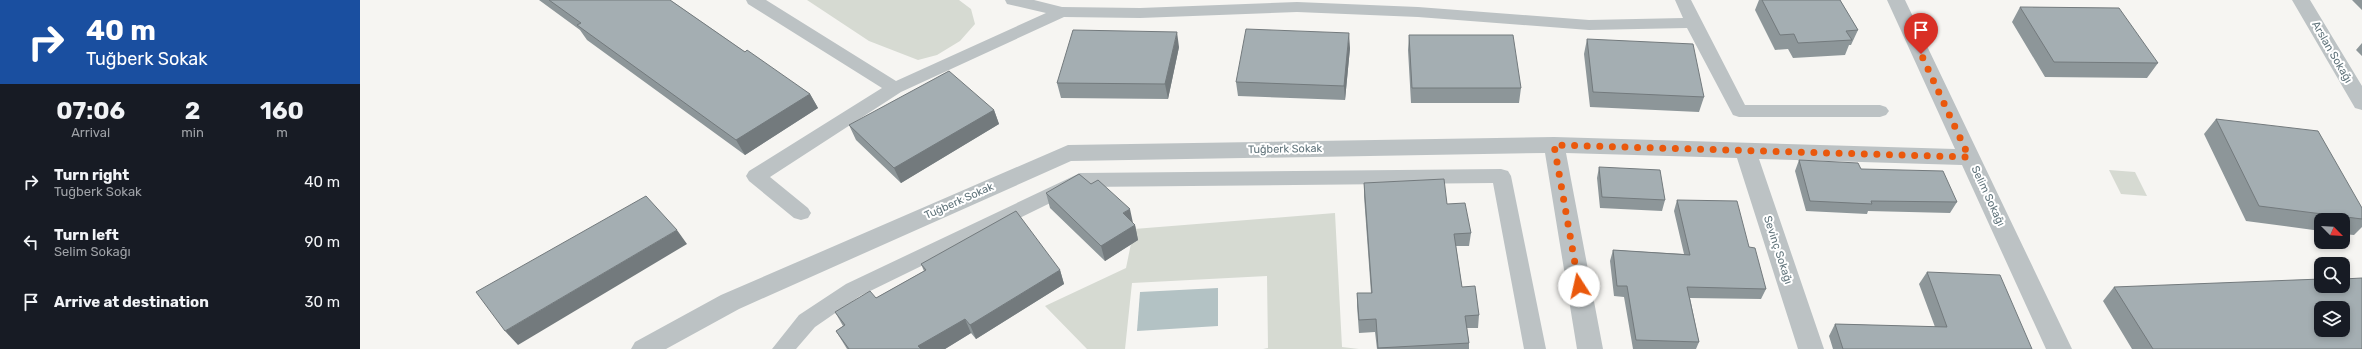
<!DOCTYPE html>
<meta charset="utf-8">
<style>
:root{--surface:#171b24;--page:#20242c;--text:#f1f3f6;--muted:#9ea1a6}
body{margin:0;font-family:Rubik,sans-serif;background:var(--page);color:var(--text);height:100vh;display:flex;flex-direction:column;font-size:15px;white-space:nowrap}
*{box-sizing:border-box;margin:0}
p{font-size:13px;color:var(--muted)}
.icon{flex:none;width:22px;height:22px;fill:none;stroke:currentColor;stroke-width:2;stroke-linecap:round;stroke-linejoin:round}
.map{position:relative;flex:1;overflow:hidden}
.sheet{display:flex;flex-direction:column;background:var(--surface);width:360px}
.sheet>*{flex:none}
.top-card{background:#1a4fa0;color:#fff;overflow:hidden}
.needle{width:26px;rotate:114deg}
.fabs{position:absolute;left:1954px;top:213px;display:grid;gap:8px}
.fabs a{display:grid;place-items:center;width:36px;height:36px;border-radius:8px;background:var(--surface);box-shadow:0 2px 6px #0003;font-size:20px}
.pin{position:absolute;display:grid;place-items:center;width:34px;height:34px;color:#fff;margin:-41px -17px;border-radius:50% 50% 50% 0;rotate:-45deg;box-shadow:0 0 4px #0007}
.pin .icon{rotate:45deg}
.me{position:absolute;width:44px;margin:-22px;rotate:350deg;stroke-linejoin:round;filter:drop-shadow(0 0 3px #0008)}
.turn{display:flex;align-items:center;gap:14px;height:84px;padding:0 20px;font-size:18px}
.turn .icon{width:52px;height:52px;stroke-width:2.5}
.turn b{display:block;font-size:28px;line-height:34px}
.eta{display:flex;justify-content:space-evenly;align-items:center;height:68px;text-align:center}
.eta b{font-size:24px;font-weight:700;line-height:28px}
ul{padding:0;list-style:none}
li{display:flex;align-items:center;gap:12px;height:60px;padding:0 20px}
li div{flex:1}
li b{display:block;font-size:15px}
li em{font-style:normal}
main{display:flex;flex:1;min-height:0}
.map>svg:first-child{display:block}
.green{fill:#d6dad2}
.water{fill:#b3c2c4}
.lines{fill:none;stroke-linecap:round;stroke-linejoin:round}
.service{fill:#bcc2c4;fill-rule:evenodd}
.minor{fill:#bcc2c4;fill-rule:evenodd}
.wall{fill:#8d9699}
.shaded-wall{fill:#737a7d}
.building{fill:#a4aeb2;stroke:#737a7d;fill-rule:evenodd}
.route{stroke:#ea580c;stroke-width:7;stroke-dasharray:0 12.6}
.labels{text-anchor:middle;dominant-baseline:central;stroke-width:4;stroke-linejoin:round;paint-order:stroke}
.street-label{font-size:11px;fill:#62757c;stroke:#fff}
</style>
<main>
<section class="sheet">
<div class="top-card">
<div class="turn"><svg class="icon" aria-label="right" viewBox="0 0 24 24"><path d="M7 20v-9h11M14 6l5 5-5 5"/></svg><div><b>40 m</b>Tuğberk Sokak</div></div>
</div>
<div class="eta">
<div><b>07:06</b><p>Arrival</p></div>
<div><b>2</b><p>min</p></div>
<div><b>160</b><p>m</p></div>
</div>
<ul>
<li><svg class="icon" aria-label="right" viewBox="0 0 24 24"><path d="M7 20v-9h11M14 6l5 5-5 5"/></svg><div><b>Turn right</b><p>Tuğberk Sokak</p></div><em>40 m</em></li>
<li><svg class="icon" aria-label="left" viewBox="0 0 24 24"><path d="M17 20v-9H6M10 6l-5 5 5 5"/></svg><div><b>Turn left</b><p>Selim Sokağı</p></div><em>90 m</em></li>
<li><svg class="icon" aria-label="arrive" viewBox="0 0 24 24"><path d="M6 21V4h12l-3 4 3 4H6"/></svg><div><b>Arrive at destination</b></div><em>30 m</em></li>
</ul>
</section>
<div class="map">
<svg width="2002" height="349" viewBox="0 0 2002 349">
<rect width="100%" height="100%" fill="#f6f5f2"/>
<!-- green -->
<path class="green" d="M447,0h152l12,9 4,15 -15,17 -23,14 -19,5 -49,-19z
M1749,170l26,2 12,24 -26,-2z
M975,213l7,134 17,2h-96l5,-1 -1,-72 -135,7 -7,66h-38l-42,-43 81,-38 8,-39z"/>
<!-- water -->
<path class="water" d="M858,288v38l-81,5 3,-39z"/>
<g class="lines">
<!-- service -->
<path class="service" d="M386,0h20l130,81 150,-68 -39,-9 -2,-4h29l28,7 78,1 157,-6 121,5 171,13 94,-2 -8,-18h16l54,105h135l6,2 3,4 -3,4 -6,2h-141l-6,-2 -46,-87 -98,2 -171,-13 -121,-5 -157,6 -76,-1 -163,75 -131,85 38,31 3,5 -3,5 -7,2 -7,-2 -45,-37 -3,-5 3,-5 133,-83 -134,-84z
M1141,169l7,2 3,5 35,173h-22l-31,-166 -410,4 -223,109 -45,31 -19,22h-24l27,-34 47,-31 234,-111z"/>
<!-- minor -->
<path class="minor" d="M1527,0h18l167,349h-26l-84,-184 -203,-6 65,190h-26l-61,-191 -171,-5 37,196h-26l-32,-196 -474,8 -332,148 -73,40h-35l4,-7 86,-47 347,-150 486,-8 401,12z
M1932,0h18l52,86v24l-7,-2z"/>
</g>
<!-- wall -->
<path class="wall" d="M179,0h131l75,52 65,42 8,14 -73,47 -158,-115 -7,-10z
M1399,0h81l18,30 -7,15h-2l-4,10 -52,3 -5,-9 -13,1 -20,-40z
M1992,0h10v10z
M1660,7l138,56 -11,15 -102,-1 -33,-55z
M1049,35l112,53 -2,15h-108l-3,-53z
M1227,39l117,58 -5,15 -109,-5 -6,-53z
M2002,43v13l-6,-6z
M819,47l-11,52 -107,-1 -4,-15z
M990,48l-5,52 -107,-4 -2,-14z
M634,110l5,14 -98,59 -45,-43 -7,-15z
M1856,119l146,89v19l-8,8 -11,-1v-14h-22v11l-75,-10 -42,-87z
M1439,160l62,9 96,33 -7,11 -82,-2 -1,3 -61,-3 -11,-40z
M1239,167l66,33 -3,11 -62,-3 -3,-30z
M1004,183l83,21 24,29 -2,13h-13l6,41 17,28 -1,13h-11l2,15v6h-92l-2,-17 -16,1 -2,-27v-13h14l-7,-97z
M686,193l87,30 2,2 3,15 -33,21 -55,-53z
M1317,200l72,47 17,42 -5,10 -71,-1 9,44 -3,7h-63l-9,-52 -10,-1 -4,-35 3,-11 71,4 -10,-43z
M561,264l139,6 4,14 -88,55 -5,-6 -26,16h-98l-11,-18 7,-5 -8,-14 41,-14 48,-27z
M1567,272l105,77h-199l-4,-13 6,-12 100,3 -16,-43z
M1754,287l248,62h-230l-29,-48z"/>
<!-- shaded-wall -->
<path class="shaded-wall" d="M817,32l2,15 -11,52 -3,-15z
M989,33l1,15 -5,52 -1,-14z
M450,94l8,14 -73,47 -9,-15z
M634,110l5,14 -98,59 -7,-15z
M770,209l3,14 -10,-10z
M775,225l3,15 -33,21 -4,-15z
M317,230l10,14 -169,101 -13,-14z
M700,270l4,14 -88,55 -6,-14z
M605,319l6,14 -26,16h-25l-2,-3z"/>
<!-- building -->
<path class="building" d="M189,0h121l75,52 2,-2 63,44 -74,46 -159,-115 4,-2z
M1402,0h78l18,30 -12,1 6,9 -54,3 -4,-9 -14,1z
M1660,7l99,1 39,55 -104,-1z
M886,29l103,4 -5,53 -108,-4z
M713,30l104,2 -12,52 -108,-1z
M1049,35h104l8,53h-109z
M1227,39l106,5 11,53 -111,-5z
M589,71l45,39 -100,58 -45,-43z
M1856,119l102,12 44,77v11l-103,-13z
M1439,160l59,3 3,6 82,2 14,31 -86,-1 1,3 -62,-3z
M1239,167l61,3 5,30 -63,-3z
M719,174l12,10 7,-4 32,29 -7,4 12,12 -34,21 -55,-53z
M1084,179l3,25 18,-1 6,30 -17,1 8,53 13,-1 4,29 -14,1 4,27 -91,5 -2,-29 -17,1 -2,-27h15l-8,-110z
M286,196l31,34 -172,101 -29,-39z
M1317,200l60,1 12,46 6,1 11,41 -79,-2 12,55 -63,-2 -9,-54h-10l-4,-36 77,5z
M656,211l44,59 -90,55 -5,-6 -47,27 3,3h-72l-13,-18 9,-6 -10,-13 35,-21 6,7 50,-28 -5,-6z
M1567,272l73,3 32,74h-189l-8,-25 112,3z
M2002,278v71h-209l-39,-62 207,-8v7h22v-7zM1961,308h22v22h-22z"/>
<g class="lines">
<!-- route -->
<path class="route" d="M1219,286l-25,-141 415,12 -48,-103"/>
</g>
<g class="labels">
<!-- street labels -->
<g class="street-label">
<text transform="translate(1972 52) rotate(60)">Arslan Sokağı</text>
<text transform="translate(925 149) rotate(-1)">Tuğberk Sokak</text>
<text transform="translate(1628 196) rotate(65)">Selim Sokağı</text>
<text transform="translate(599 201) rotate(-24)">Tuğberk Sokak</text>
<text transform="translate(1418 250) rotate(72)">Sevinç Sokağı</text>
</g>
</g>
</svg>
<div class="fabs">
<a><svg class="needle" viewBox="-14 -14 28 28"><path d="M0-13l5 13h-10z" fill="#e53935"/><path d="M0 13l5-13h-10z" fill="#9ea1a6"/></svg></a>
<a><svg class="icon" aria-label="search" viewBox="0 0 24 24"><circle cx="10" cy="10" r="6"/><path d="M15 15l6 6"/></svg></a>
<a><svg class="icon" aria-label="layers" viewBox="0 0 24 24"><path d="M12 4l9 5-9 5-9-5zM3 14l9 5 9-5"/></svg></a>
</div>
<div class="pin" style="left:1561px;top:54px;background:#d93025"><svg class="icon" aria-label="arrive" viewBox="0 0 24 24"><path d="M6 21V4h12l-3 4 3 4H6"/></svg></div>
<svg class="me" style="left:1219px;top:286px" viewBox="-20 -20 40 40"><circle r="19" fill="#fff"/><path d="M0-13L10 11 0 6-10 11z" fill="#ea580c"/></svg>
</div>
</main>
